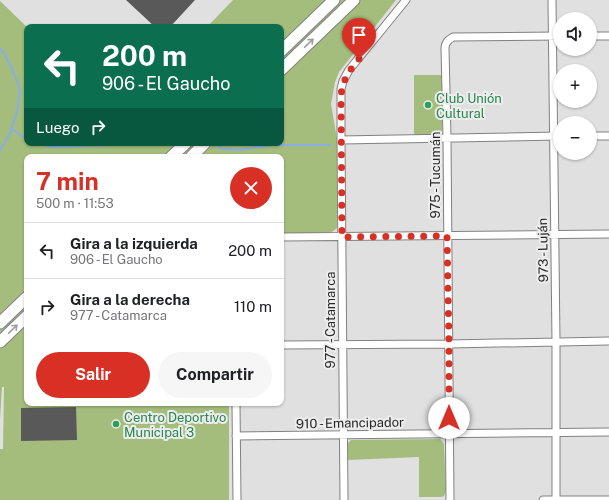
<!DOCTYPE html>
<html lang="es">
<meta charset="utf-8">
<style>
:root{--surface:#fff;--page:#f6f6f6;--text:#202124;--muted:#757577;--line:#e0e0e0;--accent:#d93025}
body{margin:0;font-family:"Public Sans",sans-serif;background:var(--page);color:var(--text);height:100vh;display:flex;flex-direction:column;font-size:15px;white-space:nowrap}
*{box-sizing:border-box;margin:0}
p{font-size:13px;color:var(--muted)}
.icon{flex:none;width:22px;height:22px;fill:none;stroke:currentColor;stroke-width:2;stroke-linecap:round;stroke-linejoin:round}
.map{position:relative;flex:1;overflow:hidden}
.panel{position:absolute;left:24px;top:154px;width:260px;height:252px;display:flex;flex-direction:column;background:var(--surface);border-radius:8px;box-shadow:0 1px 3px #0004}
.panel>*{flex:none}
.banner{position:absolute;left:24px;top:24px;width:260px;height:122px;border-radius:8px;box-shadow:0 1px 3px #0004;background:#0b6e4f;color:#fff;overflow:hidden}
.buttons{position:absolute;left:553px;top:12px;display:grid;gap:8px}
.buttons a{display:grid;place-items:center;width:44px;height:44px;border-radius:50%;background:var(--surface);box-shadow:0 1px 3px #0004;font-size:20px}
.pin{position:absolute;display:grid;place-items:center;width:34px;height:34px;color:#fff;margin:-41px -17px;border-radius:50% 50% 50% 0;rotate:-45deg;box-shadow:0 0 4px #0007}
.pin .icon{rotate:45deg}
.me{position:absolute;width:44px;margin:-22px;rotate:0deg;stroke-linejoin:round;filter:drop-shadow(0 0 3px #0008)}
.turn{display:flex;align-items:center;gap:14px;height:84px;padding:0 12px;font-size:18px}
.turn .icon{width:52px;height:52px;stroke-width:2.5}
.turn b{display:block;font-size:28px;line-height:34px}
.then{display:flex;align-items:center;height:38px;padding:0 12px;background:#0003;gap:8px;font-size:15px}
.round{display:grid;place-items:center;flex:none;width:42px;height:42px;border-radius:21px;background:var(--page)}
.summary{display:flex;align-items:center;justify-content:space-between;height:68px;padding:0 12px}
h1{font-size:24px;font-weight:700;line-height:30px;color:var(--accent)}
.button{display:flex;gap:8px;margin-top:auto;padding:8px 12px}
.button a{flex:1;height:46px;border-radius:24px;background:var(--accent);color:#fff;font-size:16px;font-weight:700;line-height:46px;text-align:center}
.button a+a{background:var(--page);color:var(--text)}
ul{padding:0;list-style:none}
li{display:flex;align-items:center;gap:12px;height:56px;padding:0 12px;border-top:1px solid var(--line)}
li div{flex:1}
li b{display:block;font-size:15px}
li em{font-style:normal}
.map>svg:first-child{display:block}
.green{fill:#a4bd7d}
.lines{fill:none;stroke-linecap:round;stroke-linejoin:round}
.stream{stroke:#89aee6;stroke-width:2}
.building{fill:#5a595a}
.minor-casing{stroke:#818182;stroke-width:9}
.highway-casing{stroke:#818182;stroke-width:13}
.minor{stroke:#fff;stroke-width:7}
.highway{stroke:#fff;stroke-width:11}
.oneway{stroke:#9e9e9e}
.route{stroke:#d93025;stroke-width:7;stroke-dasharray:0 12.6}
.leisure-dot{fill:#2e9e5b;stroke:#ededee;stroke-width:1.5}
.labels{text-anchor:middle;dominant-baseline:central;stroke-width:4;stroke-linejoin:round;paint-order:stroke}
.leisure-label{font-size:13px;fill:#27864d;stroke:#ededee;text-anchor:start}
.street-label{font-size:13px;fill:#272728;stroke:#ededee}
</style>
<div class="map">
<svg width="609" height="500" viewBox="0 0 609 500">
<rect width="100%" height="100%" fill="#e0e0e1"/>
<!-- green -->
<path class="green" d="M233,0h163l-57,72 -4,10 -4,22 6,35v89l-8,6h-48v-77h-254v246h202v97h-229v-51h3l1,-62h-2l-2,33v-419l27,26v116h254v-116h-74z
M414,75h28v60h-28z
M440,439l4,5 2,47 -2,5 -3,1h-22v-40l-72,3 1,-17 3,-3z"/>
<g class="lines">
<!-- stream -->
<path class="stream" d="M0,49l4,4 10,20 6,17 -3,22 -7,21 -10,18
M11,129l16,10
M34,143l17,4 92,-3 5,-1
M218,146l5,3 15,1 35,-5h57"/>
</g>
<!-- building -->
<path class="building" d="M126,0h69l-25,27h-15z
M76,407l1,33 -56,1v-33z"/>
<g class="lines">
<!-- minor casing -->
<g class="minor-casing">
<path id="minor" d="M552,0l4,341v159
M590,36h19
M590,136h19
M341,140l219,-4
M281,237l328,-3
M281,345l168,-1 160,-3
M236,403l1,97
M236,436l373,-4
M344,500l-3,-360v-51l2,-8 6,-11 57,-70
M450,500l-3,-362 -2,-91c1,-5 3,-7 8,-10l107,-1
M543,500h66"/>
</g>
<!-- highway casing -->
<g class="highway-casing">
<path id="highway" d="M281,51l53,-51
M281,70l73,-70
M171,157l15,-14
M191,157l14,-14
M0,323l27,-26
M0,342l27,-26"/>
</g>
<!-- minor -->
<use href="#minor" class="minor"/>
<!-- highway -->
<use href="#highway" class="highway"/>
</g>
<!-- one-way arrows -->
<defs><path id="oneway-shaft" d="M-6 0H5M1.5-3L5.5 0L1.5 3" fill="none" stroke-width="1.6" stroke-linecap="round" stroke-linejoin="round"/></defs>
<g class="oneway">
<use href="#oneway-shaft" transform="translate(309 43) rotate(-44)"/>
<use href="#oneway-shaft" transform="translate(13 329) rotate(-44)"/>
</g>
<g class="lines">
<!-- route -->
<path class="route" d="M359,59c-10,12 -16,20 -18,36l1,142 105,-1 2,108v74"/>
</g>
<!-- markers -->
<g class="leisure-dot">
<circle cx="428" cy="105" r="4"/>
<circle cx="116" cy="424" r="4"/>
</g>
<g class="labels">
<!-- leisure labels -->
<g class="leisure-label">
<text x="436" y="98">Club Unión<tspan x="436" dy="15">Cultural</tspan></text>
<text x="124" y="417">Centro Deportivo<tspan x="124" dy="15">Municipal 3</tspan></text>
</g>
<!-- street labels -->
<g class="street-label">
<text transform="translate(435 175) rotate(-90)">975 - Tucumán</text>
<text transform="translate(543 250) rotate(-91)">973 - Luján</text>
<text transform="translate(330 320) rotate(-90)">977 - Catamarca</text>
<text transform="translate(350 423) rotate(-1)">910 - Emancipador</text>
</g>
</g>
</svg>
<div class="buttons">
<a><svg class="icon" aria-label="sound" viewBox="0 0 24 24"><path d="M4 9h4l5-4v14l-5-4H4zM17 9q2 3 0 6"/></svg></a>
<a>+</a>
<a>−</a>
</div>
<div class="pin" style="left:359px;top:59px;background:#d93025"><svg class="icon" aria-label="arrive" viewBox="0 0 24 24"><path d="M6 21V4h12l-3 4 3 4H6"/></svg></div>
<svg class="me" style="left:449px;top:418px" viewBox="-20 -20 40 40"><circle r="19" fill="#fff"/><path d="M0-13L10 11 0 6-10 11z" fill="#d93025"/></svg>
<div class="banner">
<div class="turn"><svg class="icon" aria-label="left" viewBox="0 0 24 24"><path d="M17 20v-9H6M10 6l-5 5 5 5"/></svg><div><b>200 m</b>906 - El Gaucho</div></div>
<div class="then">Luego<svg class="icon" aria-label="right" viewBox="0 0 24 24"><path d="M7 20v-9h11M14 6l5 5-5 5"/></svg></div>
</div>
<section class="panel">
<div class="summary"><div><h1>7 min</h1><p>500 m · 11:53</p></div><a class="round" style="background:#d93025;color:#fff"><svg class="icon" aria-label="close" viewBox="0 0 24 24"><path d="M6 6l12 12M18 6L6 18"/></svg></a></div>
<ul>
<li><svg class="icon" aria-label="left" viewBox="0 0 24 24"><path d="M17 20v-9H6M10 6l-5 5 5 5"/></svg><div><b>Gira a la izquierda</b><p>906 - El Gaucho</p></div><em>200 m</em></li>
<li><svg class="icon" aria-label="right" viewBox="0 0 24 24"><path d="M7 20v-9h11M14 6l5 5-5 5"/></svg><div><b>Gira a la derecha</b><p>977 - Catamarca</p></div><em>110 m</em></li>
</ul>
<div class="button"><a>Salir</a><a>Compartir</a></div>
</section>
</div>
